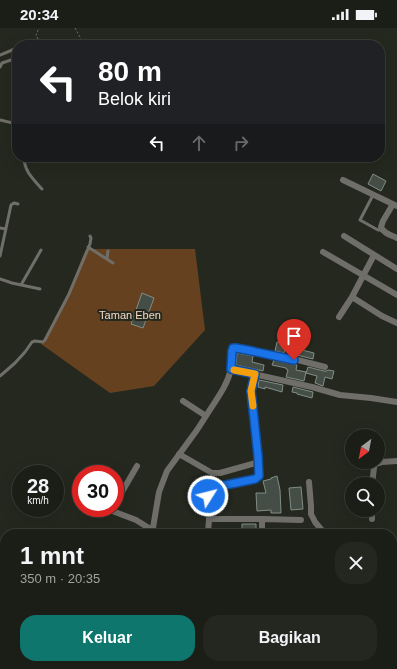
<!DOCTYPE html>
<html lang="id">
<meta charset="utf-8">
<style>
:root{--surface:#1b1e16;--page:#24271f;--text:#f1f3f6;--muted:#a0a2a1;--line:#393c35;--accent:#0f766e}
body{margin:0;font-family:Helvetica,sans-serif;background:var(--page);color:var(--text);height:100vh;display:flex;flex-direction:column;font-size:15px;white-space:nowrap}
*{box-sizing:border-box;margin:0}
p{font-size:13px;color:var(--muted)}
.icon{flex:none;width:22px;height:22px;fill:none;stroke:currentColor;stroke-width:2;stroke-linecap:round;stroke-linejoin:round}
.map{position:relative;flex:1;overflow:hidden}
.sheet{position:absolute;left:0px;top:501px;width:397px;height:140px;display:flex;flex-direction:column;background:var(--surface);border-radius:16px 16px 0 0;box-shadow:0 4px 16px #0002,0 0 0 1px var(--line)}
.sheet>*{flex:none}
.guide{position:absolute;left:12px;top:12px;width:373px;height:122px;border-radius:16px;box-shadow:0 4px 16px #0002,0 0 0 1px var(--line);background:#202124;color:#fff;overflow:hidden}
.needle{width:26px;rotate:212deg}
.buttons{position:absolute;left:345px;top:401px;display:grid;gap:8px}
.buttons a{display:grid;place-items:center;width:40px;height:40px;border-radius:50%;background:var(--surface);box-shadow:0 4px 16px #0002,0 0 0 1px var(--line);font-size:20px}
.speed{position:absolute;left:12px;top:437px;display:flex;gap:8px;font-size:20px;font-weight:700;text-align:center}
.speed>*{display:grid;place-content:center;width:52px;height:52px;border-radius:50%;background:var(--surface);box-shadow:0 4px 16px #0002,0 0 0 1px var(--line);line-height:1}
.speed small{font-size:10px;font-weight:400}
.speed .limit{border:6px solid #d22;background:#fff;color:#111}
.pin{position:absolute;display:grid;place-items:center;width:34px;height:34px;color:#fff;margin:-41px -17px;border-radius:50% 50% 50% 0;rotate:-45deg;box-shadow:0 0 4px #0007}
.pin .icon{rotate:45deg}
.me{position:absolute;width:44px;margin:-22px;rotate:54deg;stroke-linejoin:round;filter:drop-shadow(0 0 3px #0008)}
.turn{display:flex;align-items:center;gap:14px;height:84px;padding:0 20px;font-size:18px}
.turn .icon{width:52px;height:52px;stroke-width:2.5}
.turn b{display:block;font-size:28px;line-height:34px}
.lanes{display:flex;align-items:center;height:38px;padding:0 20px;background:#0003;justify-content:center;gap:20px;direction:ltr}
.lanes .off{opacity:.35}
.round{display:grid;place-items:center;flex:none;width:42px;height:42px;border-radius:16px;background:var(--page)}
.summary{display:flex;align-items:center;justify-content:space-between;height:68px;padding:0 20px}
h1{font-size:24px;font-weight:600;line-height:30px}
.cta{display:flex;gap:8px;margin-top:auto;padding:8px 20px}
.cta a{flex:1;height:46px;border-radius:16px;background:var(--accent);color:#fff;font-size:16px;font-weight:600;line-height:46px;text-align:center}
.cta a+a{background:var(--page);color:var(--text)}
.status{display:flex;justify-content:space-between;align-items:center;height:28px;padding:0 20px;background:var(--surface);direction:ltr}
.status svg{height:11px;fill:currentColor}
.map>svg:first-child{display:block}
.green{fill:#664120}
.building{fill:#444e47;stroke:#828d85}
.lines{fill:none;stroke-linecap:round;stroke-linejoin:round}
.path{stroke:#6c6f67;stroke-width:1;stroke-dasharray:2 2;stroke-linecap:butt}
.lane{stroke:#706e69;stroke-width:3}
.street{stroke:#706e69;stroke-width:6}
.highway{stroke:#d8d4c8;stroke-width:11}
.route-casing{stroke:#114b97;stroke-width:10}
.route{stroke:#1a73e8;stroke-width:7}
.slow{stroke:#f59e0b;stroke-width:7}
.labels{text-anchor:middle;dominant-baseline:central;stroke-width:4;stroke-linejoin:round;paint-order:stroke}
.park-label{font-size:11px;fill:#f6d9c2;stroke:#24281e}
</style>
<div class="status"><b>20:34</b><svg viewBox="0 0 49 12"><path d="M0 12V9h3v3zM5 12V6h3v6zM10 12V3h3v9zM15 12V0h3v12zM26 1h20v11H26zM47 4h2v5h-2z"/></svg></div>
<div class="map">
<svg width="397" height="641" viewBox="0 0 397 641">
<rect width="100%" height="100%" fill="#24281e"/>
<!-- green -->
<path class="green" d="M86,221h109l10,81 -51,56 -44,7 -69,-49 21,-37z"/>
<!-- building -->
<path class="building" d="M373,146l13,7 -5,10 -13,-7z
M142,265l12,5 -11,30 -12,-4z
M277,314l9,2 -2,9 -9,-2z
M294,320l20,5 -1,6 -20,-5z
M237,325l16,3 -1,6 12,3 -1,6 -27,-6z
M274,332l23,5 -1,5 10,2 -2,9 -18,-4 2,-7 -2,-1v-1l-14,-3z
M308,339l16,4h3l1,-1 6,1 -2,8 -7,-2 -2,9 -8,-3 2,-7 -11,-3z
M259,352l24,5 -1,7 -17,-5v2l-7,-2z
M293,359l20,5 -1,6 -15,-4v-1l-5,-1z
M277,448l3,14 1,23h-10v-3l-14,1 -1,-18h10l-3,-12 8,-2v-1z
M301,459l2,22 -12,1 -2,-22z
M242,496h14v10h-14z"/>
<g class="lines">
<!-- path -->
<path class="path" d="M75,0l6,11 5,6
M38,11l-2,-4 3,-7"/>
<!-- lane -->
<path class="lane" d="M39,17l1,-1
M0,27l17,-7
M0,39l2,-4 15,-5
M0,92l17,4
M24,129c0,14 9,22 18,32
M373,167l-13,25 18,10h3
M0,200l6,1
M88,219l25,16
M0,228l11,-51 3,-2 4,1
M107,230l1,-7
M0,251l12,4 28,6
M21,257l20,-35
M0,348l15,-13 10,-11 7,-10 3,-1 8,1 2,-2 24,-46 21,-50 1,-6 -1,-2
M273,641v-5"/>
<!-- street -->
<path class="street" d="M343,152l54,26
M393,176l-10,17 -2,6c3,7 10,8 16,11
M344,208l53,33
M323,224l74,43
M374,227l-22,42 30,19 15,7
M339,289l13,-20
M231,341l1,-18 1,-3h3l58,11 31,8
M206,388c9,-15 21,-29 25,-47l81,18 28,8 31,3 26,4
M179,426l33,19h8l39,-11
M309,454l2,24v8l4,8 10,12
M372,456l2,-16 1,-4 7,-2 15,-1
M115,476l22,-38
M113,480v3l2,1 21,8 16,10
M209,491l-1,-27 1,-2 27,-7 19,-4 3,-1 1,-2 -1,-20 -7,-65 4,-17
M372,491v-9
M152,506l7,-42 8,-21 30,-41 9,-14 -23,-15
M208,506l1,-15h53l39,1
M262,506v-15
M371,636l2,5
M208,641l1,-5
M343,641l1,-5"/>
<!-- highway -->
<path class="highway" d="M392,582l5,-1
M0,639l14,-3"/>
</g>
<g class="lines">
<!-- route casing -->
<g class="route-casing">
<path id="route" d="M208,468v-4l1,-2 2,-2 44,-9 4,-3 -1,-20 -7,-65 4,-17 -24,-5 1,-18 1,-3h3l11,2 47,10"/>
</g>
<!-- route -->
<use href="#route" class="route"/>
<!-- slow -->
<path class="slow" d="M234,342l21,4 -4,17 2,15"/>
</g>
<g class="labels">
<!-- park labels -->
<g class="park-label">
<text x="130" y="287">Taman Eben</text>
</g>
</g>
</svg>
<div class="buttons">
<a><svg class="needle" viewBox="-14 -14 28 28"><path d="M0-13l5 13h-10z" fill="#e53935"/><path d="M0 13l5-13h-10z" fill="#a0a2a1"/></svg></a>
<a><svg class="icon" aria-label="search" viewBox="0 0 24 24"><circle cx="10" cy="10" r="6"/><path d="M15 15l6 6"/></svg></a>
</div>
<div class="speed"><div>28<small>km/h</small></div><div class="limit">30</div></div>
<div class="pin" style="left:294px;top:332px;background:#d93025"><svg class="icon" aria-label="arrive" viewBox="0 0 24 24"><path d="M6 21V4h12l-3 4 3 4H6"/></svg></div>
<svg class="me" style="left:208px;top:468px" viewBox="-20 -20 40 40"><circle r="17" fill="#1a73e8" stroke="#fff" stroke-width="3"/><path d="M0-11L8 9 0 5-8 9z" fill="#fff"/></svg>
<div class="guide">
<div class="turn"><svg class="icon" aria-label="left" viewBox="0 0 24 24"><path d="M17 20v-9H6M10 6l-5 5 5 5"/></svg><div><b>80 m</b>Belok kiri</div></div>
<div class="lanes"><svg class="icon" aria-label="left" viewBox="0 0 24 24"><path d="M17 20v-9H6M10 6l-5 5 5 5"/></svg><svg class="icon off" aria-label="ahead" viewBox="0 0 24 24"><path d="M12 20V5M6 11l6-6 6 6"/></svg><svg class="icon off" aria-label="right" viewBox="0 0 24 24"><path d="M7 20v-9h11M14 6l5 5-5 5"/></svg></div>
</div>
<section class="sheet">
<div class="summary"><div><h1>1 mnt</h1><p>350 m · 20:35</p></div><a class="round"><svg class="icon" aria-label="close" viewBox="0 0 24 24"><path d="M6 6l12 12M18 6L6 18"/></svg></a></div>
<div class="cta"><a>Keluar</a><a>Bagikan</a></div>
</section>
</div>
